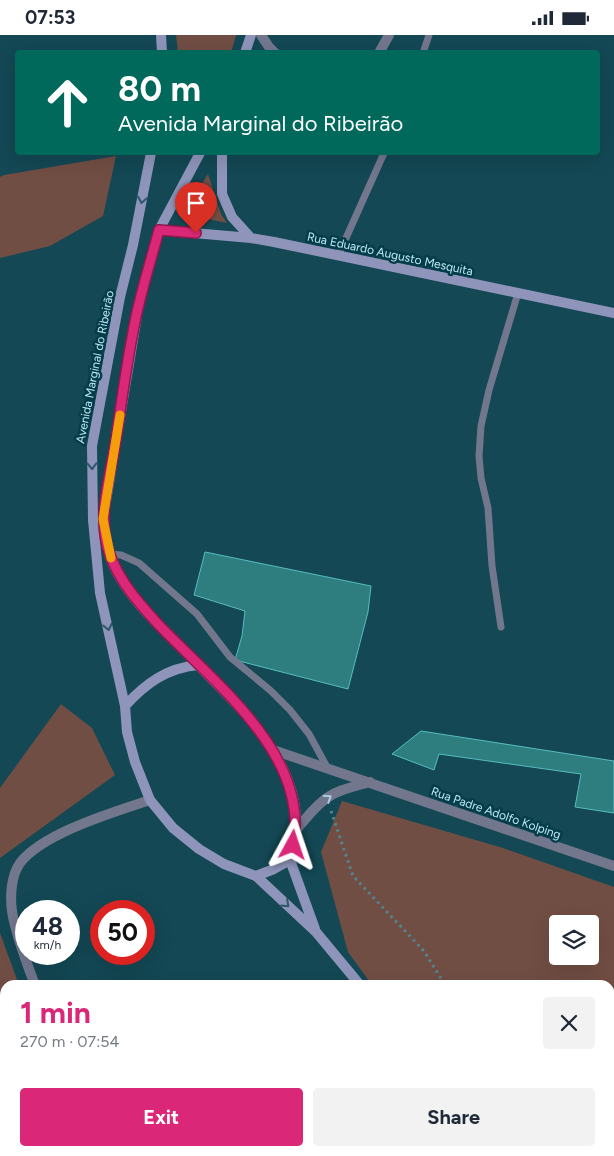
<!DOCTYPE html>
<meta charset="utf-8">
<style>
:root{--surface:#fff;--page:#f2f2f3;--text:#1f2937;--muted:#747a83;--accent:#db2777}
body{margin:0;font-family:Figtree,sans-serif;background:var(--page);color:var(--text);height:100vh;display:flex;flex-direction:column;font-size:19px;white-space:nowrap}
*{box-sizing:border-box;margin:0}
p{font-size:16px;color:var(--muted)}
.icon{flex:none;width:28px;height:28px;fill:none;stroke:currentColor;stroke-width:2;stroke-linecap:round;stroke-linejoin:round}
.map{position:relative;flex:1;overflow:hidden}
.sheet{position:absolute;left:0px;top:945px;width:615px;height:176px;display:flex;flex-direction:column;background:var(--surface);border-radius:15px 15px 0 0;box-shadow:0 5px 20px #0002}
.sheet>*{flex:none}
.top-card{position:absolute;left:15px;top:15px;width:585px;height:105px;border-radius:5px;box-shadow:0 5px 20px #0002;background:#00695c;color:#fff;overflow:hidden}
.tools{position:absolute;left:549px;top:880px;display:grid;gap:10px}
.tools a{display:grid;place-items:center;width:50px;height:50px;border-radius:5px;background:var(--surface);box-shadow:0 5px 20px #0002;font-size:25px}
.speed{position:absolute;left:15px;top:865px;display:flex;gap:10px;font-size:25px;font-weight:700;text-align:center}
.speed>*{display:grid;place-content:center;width:65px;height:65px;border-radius:50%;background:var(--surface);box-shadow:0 5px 20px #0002;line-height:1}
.speed small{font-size:12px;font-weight:400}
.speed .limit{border:8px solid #d22;background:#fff;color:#111}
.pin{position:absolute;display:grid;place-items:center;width:42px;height:42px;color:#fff;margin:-51px -21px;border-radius:50% 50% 50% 0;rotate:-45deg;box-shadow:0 0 5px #0007}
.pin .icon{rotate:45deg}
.me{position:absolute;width:55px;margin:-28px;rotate:5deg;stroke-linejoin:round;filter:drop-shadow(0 0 4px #0008)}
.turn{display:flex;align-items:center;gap:18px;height:105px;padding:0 20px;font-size:22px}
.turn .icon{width:65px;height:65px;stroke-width:2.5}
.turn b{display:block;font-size:35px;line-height:42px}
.round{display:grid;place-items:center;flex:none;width:52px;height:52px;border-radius:5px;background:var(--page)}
.headline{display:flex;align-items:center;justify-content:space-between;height:85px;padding:0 20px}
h1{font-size:30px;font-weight:700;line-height:38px;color:var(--accent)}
.button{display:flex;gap:10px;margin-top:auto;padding:10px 20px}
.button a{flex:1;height:58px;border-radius:5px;background:var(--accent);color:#fff;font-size:20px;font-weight:700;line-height:58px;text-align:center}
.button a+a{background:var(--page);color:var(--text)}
.status{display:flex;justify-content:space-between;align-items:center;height:35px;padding:0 25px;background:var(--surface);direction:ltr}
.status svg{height:14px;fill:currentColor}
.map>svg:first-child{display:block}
.green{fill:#714e44;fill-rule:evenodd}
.water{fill:#388598}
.building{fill:#2e7e80;stroke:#56bdbf}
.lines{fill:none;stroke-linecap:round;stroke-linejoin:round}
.path{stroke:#538491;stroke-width:3;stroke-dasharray:2.5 4;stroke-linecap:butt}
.lane{stroke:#73778e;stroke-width:7}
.street{stroke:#73778e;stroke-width:10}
.secondary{stroke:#8f95ba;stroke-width:10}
.oneway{stroke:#2e576b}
.oneway2{stroke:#abccdc}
.route-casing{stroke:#8e194d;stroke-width:12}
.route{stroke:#db2777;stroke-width:9}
.slow{stroke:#f59e0b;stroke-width:9}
.labels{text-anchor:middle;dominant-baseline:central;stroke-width:5;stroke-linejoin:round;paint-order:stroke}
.street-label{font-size:12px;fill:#bee9f6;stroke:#043d49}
</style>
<div class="status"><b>07:53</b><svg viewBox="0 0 49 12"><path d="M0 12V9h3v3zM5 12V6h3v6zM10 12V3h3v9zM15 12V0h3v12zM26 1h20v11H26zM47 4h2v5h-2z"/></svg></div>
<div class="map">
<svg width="614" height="1121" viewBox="0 0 614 1121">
<rect width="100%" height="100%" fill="#134854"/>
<!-- green -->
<path class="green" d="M176,0h60l-5,18 -53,-1z
M116,121l-13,60 -53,30 -50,12v-81l4,-2z
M208,139l13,40 6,9 -15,-3 -21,-10 -2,-5z
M61,669l31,24 23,47 -115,83v-70z
M342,766l161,47 111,39v269h-163l-1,-5h160v-166h-238l-24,-33 -27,-100zM558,889h32v32h-32z
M0,898l19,52h-14v166l-5,4z"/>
<!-- water -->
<path class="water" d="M610,1077h4v44h-86v-5h82z"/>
<!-- building -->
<path class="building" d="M205,517l166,34 -3,26 -20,77 -113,-29 7,-24 3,-25 -51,-16z
M421,696l193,30v52l-39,-6 6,-33 -142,-20 -5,16 -42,-16z"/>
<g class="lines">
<!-- path -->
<path class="path" d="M331,776l22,65 71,75 21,34
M610,1052l4,1
M610,1067l4,-1
M505,1121l1,-5"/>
<!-- lane -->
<path class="lane" d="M423,18l6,-18
M338,221l46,-103
M109,519l12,1 18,8 58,51 33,43 41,34 19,19 19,24 18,33
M501,592l-9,-61 -4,-58 -7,-30 -2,-22 2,-30 8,-36 29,-97"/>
<!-- street -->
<path class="street" d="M261,0l8,12 6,6
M379,18l10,-18
M273,715l341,116
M296,795c13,-15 25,-32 44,-39 10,-4 20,-6 30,-9
M35,950c-8,-21 -20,-52 -23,-74 -2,-15 -1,-35 8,-48 23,-30 94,-51 130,-63
M383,1116l4,5
M29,1121l6,-5
M225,1121l4,-5"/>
<!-- secondary -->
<path class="secondary" d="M161,0l1,18
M245,18l6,-18
M222,118v41l10,23 19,21
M159,195l92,8 23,4 340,71
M198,630c-29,-30 -77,-71 -89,-111 -3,-11 -4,-24 -6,-35l36,-215 20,-74 41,-77
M125,671c21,-23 42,-38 73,-41 44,45 101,95 98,164 0,10 -4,21 -6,31l-16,9 -18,7 -32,-12 -25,-15 -26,-21 -23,-28 -15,-38 -8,-30 -2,-26 -25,-113 -7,-73 -1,-74 28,-149 13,-52 18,-92
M290,825l25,69
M256,841l60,56 44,53
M439,1116v5"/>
</g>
<!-- one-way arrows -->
<defs><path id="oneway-chevron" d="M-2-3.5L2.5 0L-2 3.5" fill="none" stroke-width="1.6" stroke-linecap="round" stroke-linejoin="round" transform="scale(1.25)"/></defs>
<g class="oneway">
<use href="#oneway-chevron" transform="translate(142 165) rotate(100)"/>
<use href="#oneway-chevron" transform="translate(92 431) rotate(89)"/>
<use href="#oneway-chevron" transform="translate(108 592) rotate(78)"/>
<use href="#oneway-chevron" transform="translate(286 869) rotate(43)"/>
</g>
<use class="oneway2" href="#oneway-chevron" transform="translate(328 763) rotate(-33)"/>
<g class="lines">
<!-- route casing -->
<g class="route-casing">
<path id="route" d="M196,198l-37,-3c-9,34 -20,67 -26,102 -7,36 -12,72 -17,108 -6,37 -20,79 -6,115 10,27 28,47 47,68 55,58 154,132 136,222"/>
</g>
<!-- route -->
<use href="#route" class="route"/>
<!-- slow -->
<path class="slow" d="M111,523l-8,-39 17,-104"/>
</g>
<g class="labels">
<!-- street labels -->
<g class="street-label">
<text transform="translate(390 219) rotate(12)">Rua Eduardo Augusto Mesquita</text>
<text transform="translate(95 332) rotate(-79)">Avenida Marginal do Ribeirão</text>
<text transform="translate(496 778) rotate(19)">Rua Padre Adolfo Kolping</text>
</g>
</g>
</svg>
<div class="tools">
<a><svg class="icon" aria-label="layers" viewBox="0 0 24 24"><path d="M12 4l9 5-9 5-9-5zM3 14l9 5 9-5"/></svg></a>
</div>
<div class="speed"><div>48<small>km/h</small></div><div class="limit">50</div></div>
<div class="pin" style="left:196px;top:198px;background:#d93025"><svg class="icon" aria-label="arrive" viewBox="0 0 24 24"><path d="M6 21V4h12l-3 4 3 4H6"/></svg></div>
<svg class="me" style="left:293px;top:810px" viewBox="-20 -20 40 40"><path d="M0-17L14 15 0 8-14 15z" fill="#db2777" stroke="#fff" stroke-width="4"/></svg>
<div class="top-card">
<div class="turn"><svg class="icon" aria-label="ahead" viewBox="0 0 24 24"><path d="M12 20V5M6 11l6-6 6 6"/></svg><div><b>80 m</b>Avenida Marginal do Ribeirão</div></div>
</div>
<section class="sheet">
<div class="headline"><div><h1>1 min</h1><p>270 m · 07:54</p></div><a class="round"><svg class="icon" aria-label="close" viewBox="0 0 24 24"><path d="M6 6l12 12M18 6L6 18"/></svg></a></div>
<div class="button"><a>Exit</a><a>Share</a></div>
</section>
</div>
